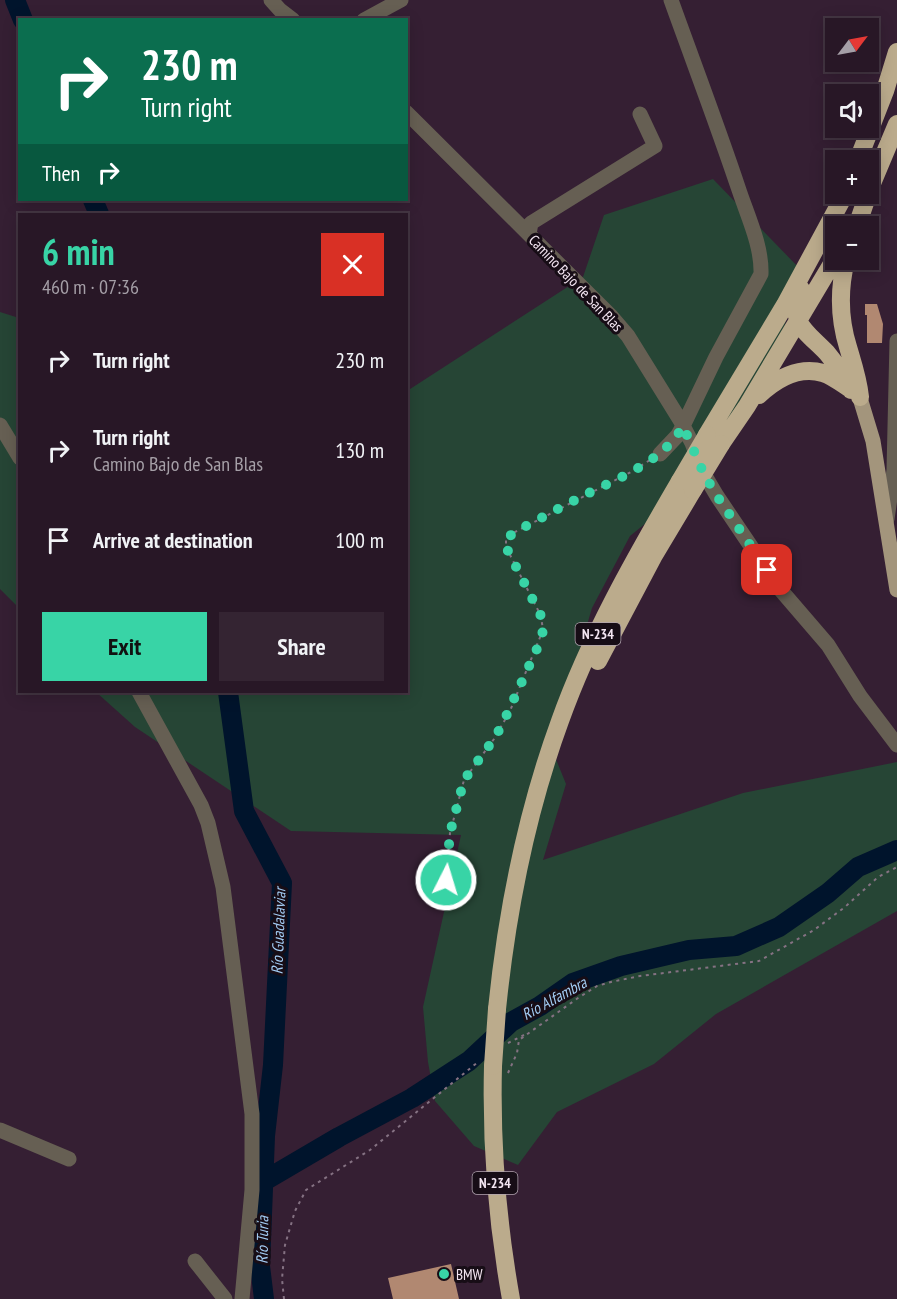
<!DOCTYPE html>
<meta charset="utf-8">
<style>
:root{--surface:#281726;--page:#342432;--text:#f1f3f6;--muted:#a59fa7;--line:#443643;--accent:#38d4a6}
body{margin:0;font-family:"PT Sans Narrow",sans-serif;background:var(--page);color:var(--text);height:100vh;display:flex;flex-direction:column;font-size:22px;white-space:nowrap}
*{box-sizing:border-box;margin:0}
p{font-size:20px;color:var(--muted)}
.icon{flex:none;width:33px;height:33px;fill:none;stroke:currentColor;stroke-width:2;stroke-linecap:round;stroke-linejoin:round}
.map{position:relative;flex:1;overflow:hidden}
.side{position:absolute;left:18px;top:213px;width:390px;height:480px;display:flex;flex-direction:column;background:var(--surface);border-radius:0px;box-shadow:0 3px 15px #0003,0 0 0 2px var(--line)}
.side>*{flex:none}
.guide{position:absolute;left:18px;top:18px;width:390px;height:183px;border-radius:0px;box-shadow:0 3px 15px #0003,0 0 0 2px var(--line);background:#0b6e4f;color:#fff;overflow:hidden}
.needle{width:39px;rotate:58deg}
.fabs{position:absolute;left:825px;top:18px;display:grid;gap:12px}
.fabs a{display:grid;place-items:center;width:54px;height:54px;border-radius:0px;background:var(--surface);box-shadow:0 3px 15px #0003,0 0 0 2px var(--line);font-size:30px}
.pin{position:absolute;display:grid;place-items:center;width:51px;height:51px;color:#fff;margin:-26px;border-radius:12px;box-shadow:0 3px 9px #0006}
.me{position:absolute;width:66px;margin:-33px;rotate:5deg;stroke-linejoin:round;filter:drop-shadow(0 0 4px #0008)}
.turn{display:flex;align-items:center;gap:21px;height:126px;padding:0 24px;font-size:27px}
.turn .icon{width:78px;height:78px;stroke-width:2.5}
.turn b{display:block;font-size:42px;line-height:51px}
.then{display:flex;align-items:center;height:57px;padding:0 24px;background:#0003;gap:12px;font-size:22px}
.round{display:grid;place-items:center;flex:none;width:63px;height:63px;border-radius:0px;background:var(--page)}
.headline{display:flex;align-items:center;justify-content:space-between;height:102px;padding:0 24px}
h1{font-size:36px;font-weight:800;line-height:45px;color:var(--accent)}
.button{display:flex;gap:12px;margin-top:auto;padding:12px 24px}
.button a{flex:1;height:69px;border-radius:0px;background:var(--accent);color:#111;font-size:24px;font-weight:800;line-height:69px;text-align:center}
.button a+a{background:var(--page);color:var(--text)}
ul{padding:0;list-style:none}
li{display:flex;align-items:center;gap:18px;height:90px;padding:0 24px}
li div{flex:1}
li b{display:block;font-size:22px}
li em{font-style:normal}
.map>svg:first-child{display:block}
.green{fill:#264535}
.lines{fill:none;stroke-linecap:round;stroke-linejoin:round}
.river{stroke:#00142c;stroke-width:20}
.building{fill:#b18871}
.path{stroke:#857283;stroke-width:2;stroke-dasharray:3 4.5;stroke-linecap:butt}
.minor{stroke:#665f53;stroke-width:15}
.major{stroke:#a3957c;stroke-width:15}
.highway{stroke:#bbab8c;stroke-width:18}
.highway-bridge{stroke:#bbab8c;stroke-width:18}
.route{stroke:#38d4a6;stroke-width:10;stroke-dasharray:0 18}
.poi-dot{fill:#38d4a6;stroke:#170d16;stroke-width:2}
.labels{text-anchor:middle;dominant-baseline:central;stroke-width:6;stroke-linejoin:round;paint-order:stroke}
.shield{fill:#170d16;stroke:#b2a5b0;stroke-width:1.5}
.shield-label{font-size:14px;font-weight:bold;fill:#f4e6f2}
.street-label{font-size:15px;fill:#f4e6f2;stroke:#170d16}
.poi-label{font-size:15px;fill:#f4e6f2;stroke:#170d16;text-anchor:start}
.water-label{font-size:16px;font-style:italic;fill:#a3ccf4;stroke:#170d16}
</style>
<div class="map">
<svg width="897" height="1299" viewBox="0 0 897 1299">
<rect width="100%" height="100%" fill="#351f33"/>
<!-- green -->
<path class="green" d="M713,179l88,91 -37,125 -59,80 -75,61 -38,72 -41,139 15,37 -23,76 200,-67 154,-31v149l-181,103 -62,50 -97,48 -39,53 -44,-19 -39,-45 -7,-39 -5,-55 38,-172 -170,-4 -156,-104 -39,-35h310l1,-301 176,-114 21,-62z
M0,312l19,6v290l-19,-19z"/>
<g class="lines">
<!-- river -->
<path class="river" d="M15,0l8,20
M93,200l6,14
M228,692l16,119 38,72 -9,182 -8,71 -5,130 4,33
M264,1181l75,-44 73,-39 57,-37 42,-39 29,-16 33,-23 48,-17 68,-16 47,-4 43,-19 49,-34 30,-26 39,-17"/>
</g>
<!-- building -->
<path class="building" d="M865,304h12l6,20 -1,19h-15v-28h-2z
M451,1264l8,35h-66l-5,-21z"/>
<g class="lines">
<!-- path -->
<path class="path" d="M446,880l4,-47 14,-53 30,-41 16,-28 33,-81 -2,-14 -35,-69v-7l7,-7 118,-61 19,-12
M508,1043l16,-8
M508,1073l9,-20 2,-13 59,-42 19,-12 14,-4 29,-6 119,-15 55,-31 31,-23 33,-30 19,-10
M284,1299l-2,-20 3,-34 10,-34 11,-21 64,-40 108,-88"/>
<!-- minor -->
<path class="minor" d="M271,0l9,10 13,10
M364,20l37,-20
M406,112l204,203 18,21 52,84 12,23 12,31 13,22 62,92 49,57 32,51 37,49
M529,234l2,-11 124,-77 -15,-32
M0,425l20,33
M660,454l18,-19 5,-9 33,-69 45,-83c1,-28 -13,-57 -22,-84 -21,-63 -45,-126 -68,-190
M887,519l7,-49 3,-129
M139,692l62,113 7,18 15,64 29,227v76l-10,109
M0,1130l69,29
M195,1261l30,38"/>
<!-- major -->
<path class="major" d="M860,398l13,43 24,149"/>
<!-- highway -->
<path class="highway" d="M858,160l27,-69 12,-39
M868,193l29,-69
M857,226l11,-32
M846,260c-7,28 -7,58 2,87 5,17 10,31 12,50
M801,289c-14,34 5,42 26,64 10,12 17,23 24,37
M759,395c17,-16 40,-29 64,-22 10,3 21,12 29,17
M707,435l78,-130 60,-111
M721,444l26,-38 89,-149
M598,661l55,-104 40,-67
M497,1009c10,-98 29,-195 63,-288 30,-84 75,-163 120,-240
M493,1066c-2,79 4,155 18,233"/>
<!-- highway-bridge -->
<path class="highway-bridge" d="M680,481l27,-46
M693,490l28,-46
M493,1066l4,-57"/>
</g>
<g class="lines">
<!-- route -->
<path class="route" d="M446,880l4,-47 14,-53 30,-41 8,-14 39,-85 2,-10 -2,-14 -35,-69v-7l7,-7c23,-12 46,-25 70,-37 35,-18 80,-34 100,-70l21,48 13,22 50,74"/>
</g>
<!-- markers -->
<circle class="poi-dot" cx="444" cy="1274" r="6"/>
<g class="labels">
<!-- shield labels -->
<g class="shield">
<rect x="575.5" y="623" width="45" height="22" rx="4.5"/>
<rect x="472.5" y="1172" width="45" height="22" rx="4.5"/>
</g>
<g class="shield-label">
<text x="598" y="634">N-234</text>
<text x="495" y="1183">N-234</text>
</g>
<!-- street labels -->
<g class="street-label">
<text transform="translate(576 283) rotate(46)">Camino Bajo de San Blas</text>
</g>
<!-- poi labels -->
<g class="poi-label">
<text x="456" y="1274">BMW</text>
</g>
<!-- water labels -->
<g class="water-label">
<text transform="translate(278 931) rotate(-88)">Río Guadalaviar</text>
<text transform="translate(554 998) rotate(-29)">Río Alfambra</text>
<text transform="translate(262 1240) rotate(-89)">Río Turia</text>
</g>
</g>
</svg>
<div class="fabs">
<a><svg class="needle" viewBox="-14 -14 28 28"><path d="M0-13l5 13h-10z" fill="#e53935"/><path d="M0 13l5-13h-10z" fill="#a59fa7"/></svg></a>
<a><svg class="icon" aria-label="sound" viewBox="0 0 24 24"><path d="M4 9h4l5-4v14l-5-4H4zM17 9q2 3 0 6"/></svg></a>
<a>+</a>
<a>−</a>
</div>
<div class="pin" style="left:767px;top:570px;background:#d93025"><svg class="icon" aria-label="arrive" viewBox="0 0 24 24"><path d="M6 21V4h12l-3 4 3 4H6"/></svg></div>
<svg class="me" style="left:446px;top:880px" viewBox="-20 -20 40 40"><circle r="17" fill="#38d4a6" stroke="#fff" stroke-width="3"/><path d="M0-11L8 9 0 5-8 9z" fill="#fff"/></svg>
<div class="guide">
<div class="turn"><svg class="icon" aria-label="right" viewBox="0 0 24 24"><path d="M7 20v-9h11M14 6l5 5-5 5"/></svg><div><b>230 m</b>Turn right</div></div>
<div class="then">Then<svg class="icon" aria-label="right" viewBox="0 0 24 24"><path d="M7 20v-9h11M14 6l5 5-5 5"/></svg></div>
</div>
<section class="side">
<div class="headline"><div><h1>6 min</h1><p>460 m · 07:36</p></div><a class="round" style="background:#d93025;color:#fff"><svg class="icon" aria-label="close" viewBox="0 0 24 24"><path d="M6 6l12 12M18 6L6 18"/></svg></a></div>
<ul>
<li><svg class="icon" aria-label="right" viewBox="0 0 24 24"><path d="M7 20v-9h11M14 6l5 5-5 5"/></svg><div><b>Turn right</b></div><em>230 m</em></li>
<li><svg class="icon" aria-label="right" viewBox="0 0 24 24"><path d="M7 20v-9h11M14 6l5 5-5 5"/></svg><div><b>Turn right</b><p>Camino Bajo de San Blas</p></div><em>130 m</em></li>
<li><svg class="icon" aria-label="arrive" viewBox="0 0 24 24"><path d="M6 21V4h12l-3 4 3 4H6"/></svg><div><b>Arrive at destination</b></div><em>100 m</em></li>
</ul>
<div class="button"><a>Exit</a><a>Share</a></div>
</section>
</div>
